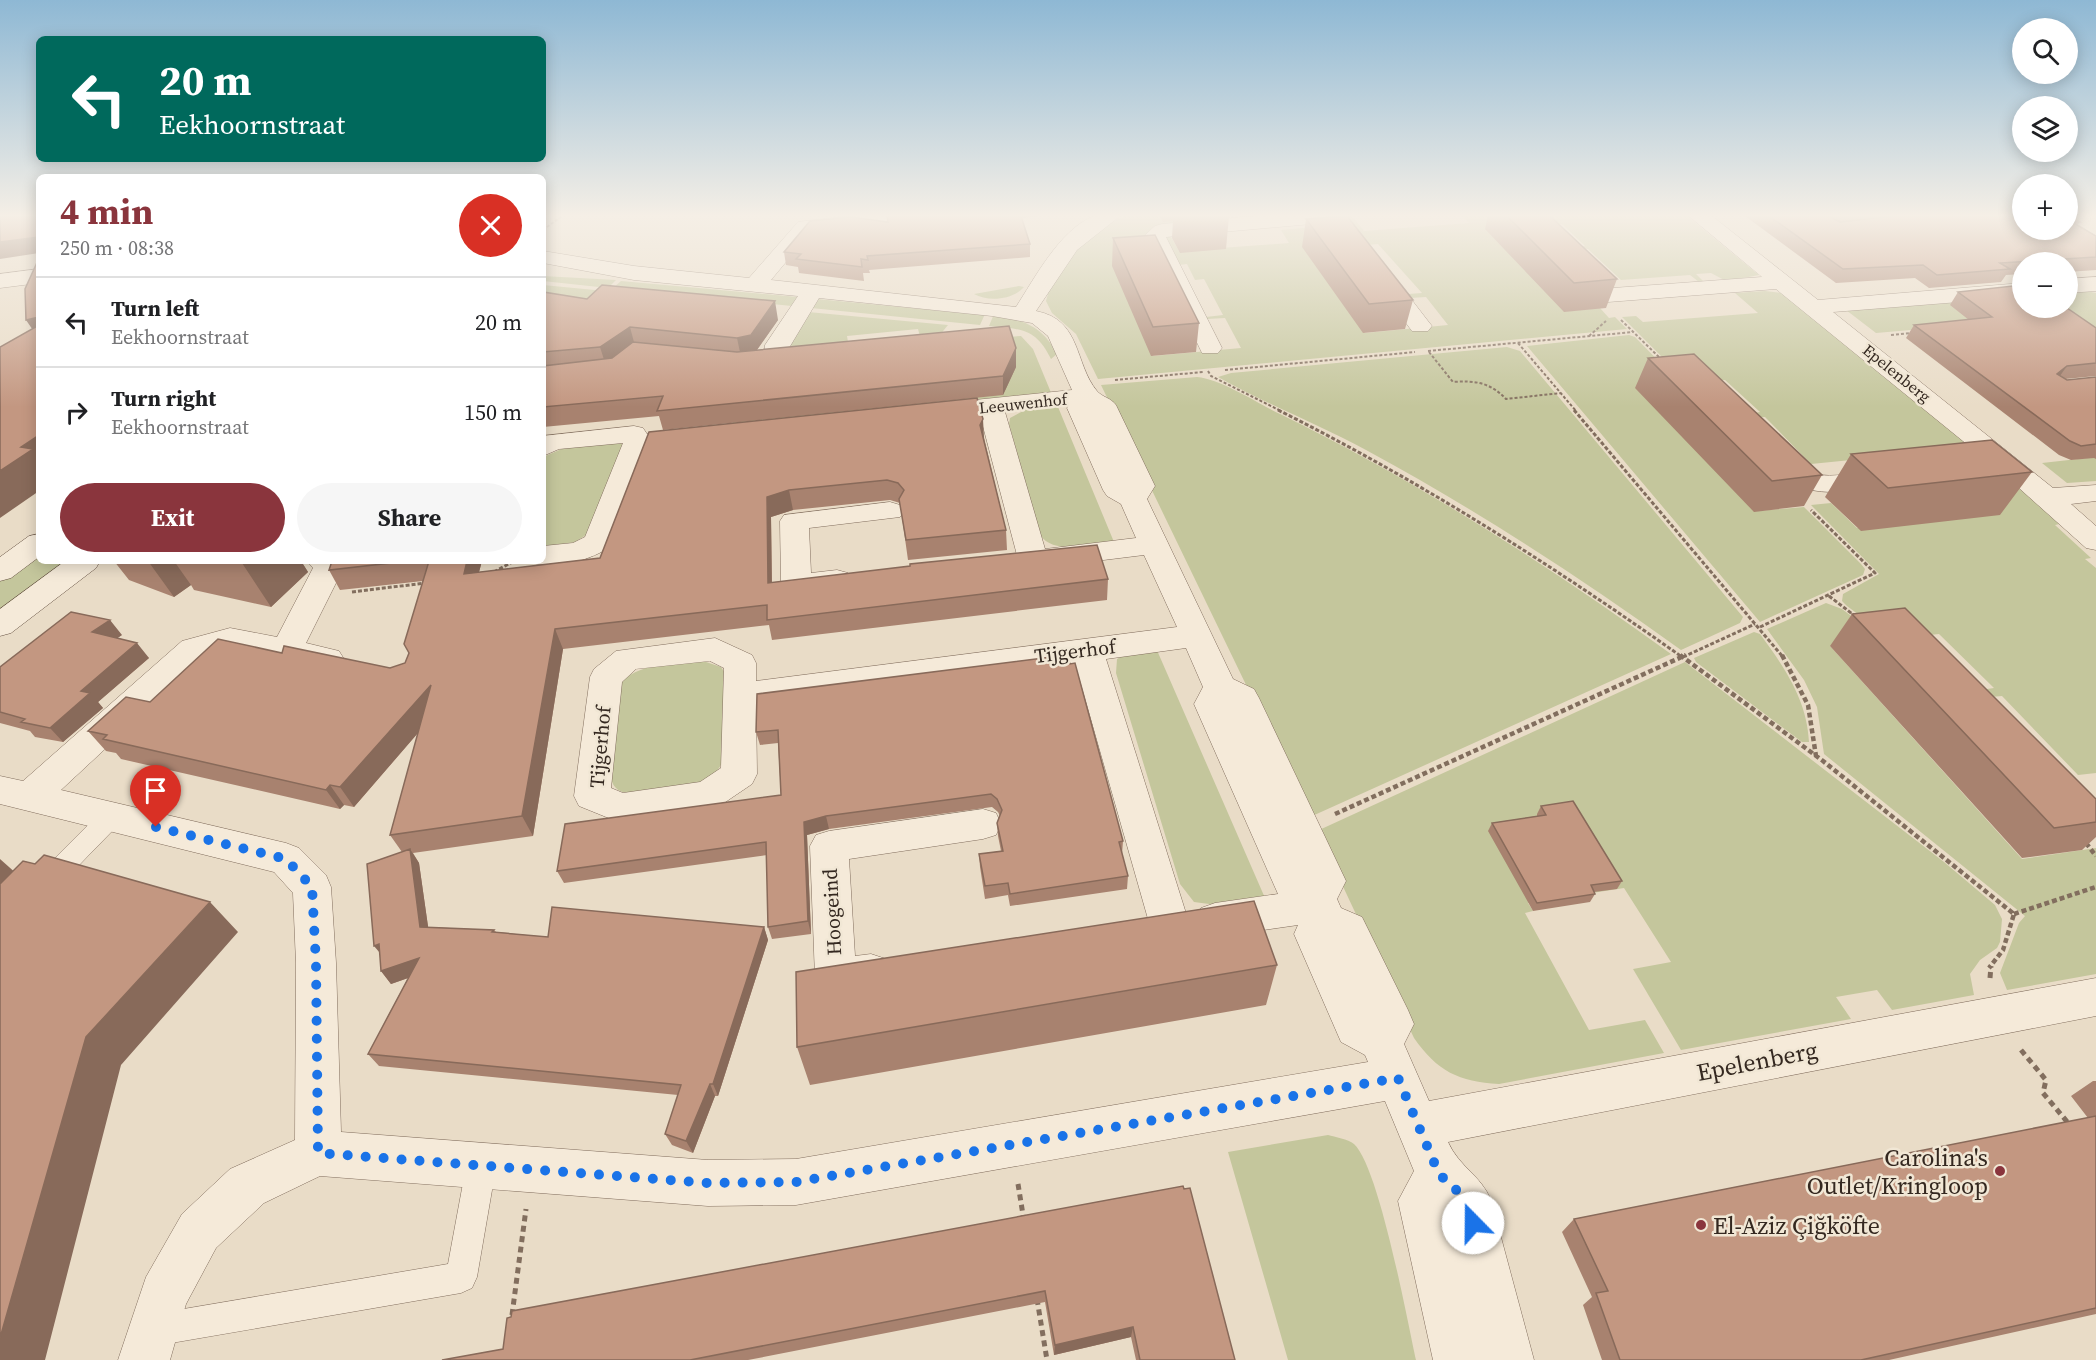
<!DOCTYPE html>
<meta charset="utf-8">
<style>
:root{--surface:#fff;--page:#f6f6f6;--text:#202124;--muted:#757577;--line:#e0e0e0;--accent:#8a353d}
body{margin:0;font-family:"Source Serif 4",serif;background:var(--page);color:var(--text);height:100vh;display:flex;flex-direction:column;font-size:22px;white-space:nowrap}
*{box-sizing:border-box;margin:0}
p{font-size:20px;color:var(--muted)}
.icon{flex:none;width:33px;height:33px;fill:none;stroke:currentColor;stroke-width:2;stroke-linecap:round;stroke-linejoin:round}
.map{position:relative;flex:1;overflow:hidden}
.side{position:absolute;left:36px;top:174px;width:510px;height:390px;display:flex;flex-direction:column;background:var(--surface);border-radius:9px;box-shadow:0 3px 15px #0003}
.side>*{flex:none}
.hud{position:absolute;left:36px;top:36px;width:510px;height:126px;border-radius:9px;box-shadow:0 3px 15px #0003;background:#00695c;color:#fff;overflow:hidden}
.buttons{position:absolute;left:2012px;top:18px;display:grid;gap:12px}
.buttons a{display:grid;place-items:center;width:66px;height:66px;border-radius:50%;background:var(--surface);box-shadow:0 3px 15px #0003;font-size:30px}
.pin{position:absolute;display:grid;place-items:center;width:51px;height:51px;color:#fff;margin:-62px -26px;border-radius:50% 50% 50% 0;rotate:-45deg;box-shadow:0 0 6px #0007}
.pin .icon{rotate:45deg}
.me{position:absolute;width:66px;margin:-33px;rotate:338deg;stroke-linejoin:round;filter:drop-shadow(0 0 4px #0008)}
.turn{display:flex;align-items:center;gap:21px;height:126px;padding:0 24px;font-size:27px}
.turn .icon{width:78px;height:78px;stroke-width:2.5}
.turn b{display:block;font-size:42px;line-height:51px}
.round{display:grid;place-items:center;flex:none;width:63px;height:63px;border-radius:32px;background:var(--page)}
.summary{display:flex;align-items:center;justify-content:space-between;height:102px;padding:0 24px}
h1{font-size:36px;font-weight:700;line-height:45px;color:var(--accent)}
.primary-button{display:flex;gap:12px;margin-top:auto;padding:12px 24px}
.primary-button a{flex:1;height:69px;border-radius:36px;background:var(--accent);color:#fff;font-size:24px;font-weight:700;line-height:69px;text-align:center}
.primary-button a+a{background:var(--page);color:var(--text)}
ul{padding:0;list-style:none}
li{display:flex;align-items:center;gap:18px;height:90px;padding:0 24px;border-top:2px solid var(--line)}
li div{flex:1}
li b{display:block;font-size:22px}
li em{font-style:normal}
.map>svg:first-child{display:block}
.green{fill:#c4c69c}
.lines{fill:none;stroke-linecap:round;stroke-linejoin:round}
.lane-casing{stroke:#826e5e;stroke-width:1}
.street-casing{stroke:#826e5e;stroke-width:1}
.secondary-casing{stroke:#645041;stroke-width:1}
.path-far3{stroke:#826e5e;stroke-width:2;stroke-dasharray:3 2;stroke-linecap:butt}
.path-far2{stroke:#826e5e;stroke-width:3;stroke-dasharray:4 2;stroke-linecap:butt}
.path-far1{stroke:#826e5e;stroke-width:4.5;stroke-dasharray:5 3;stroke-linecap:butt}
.path{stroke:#826e5e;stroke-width:5;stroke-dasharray:6 4.5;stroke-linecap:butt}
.lane{fill:#f5ead9;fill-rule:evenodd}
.street{fill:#f5ead9;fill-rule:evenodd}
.secondary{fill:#f5ead9;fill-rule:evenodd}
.wall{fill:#a8826f}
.shaded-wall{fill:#886a5a}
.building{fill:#c39781;stroke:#886a5a;stroke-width:1.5}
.route{stroke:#1a73e8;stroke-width:10;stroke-dasharray:0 18}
.poi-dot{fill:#8a353d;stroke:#f1e7d5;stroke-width:2}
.labels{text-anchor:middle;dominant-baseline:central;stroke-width:5;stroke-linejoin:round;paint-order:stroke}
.far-street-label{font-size:16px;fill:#342820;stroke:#f1e7d5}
.street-label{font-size:20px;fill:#342820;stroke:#f1e7d5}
.near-street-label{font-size:24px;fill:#342820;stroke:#f1e7d5}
.near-poi-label{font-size:24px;fill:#342820;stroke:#f1e7d5;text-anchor:end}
</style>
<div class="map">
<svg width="2096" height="1360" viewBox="0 0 2096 1360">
<rect width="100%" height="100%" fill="#e9dcc7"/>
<!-- green -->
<path class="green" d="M1126,216h57l-1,6 -30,6 -37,38 38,90 88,-8 -16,-30 -18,1 -1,-2 17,-2 -19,-36 -9,1 -8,-16 -9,1 -14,-28 6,-2 9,16 110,-8 -8,-13 33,-3 -9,20 60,86 83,-8 -22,-28 -16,1 -2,-4 14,-1 -44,-49 -12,1 -22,-29h8l12,15 105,-8 -6,-7h224l72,59 -33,6 -15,-8 -15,1 8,8h-5l-9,-7 -69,5 -33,-31 -17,-1 14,-2 -23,-22 -72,5 78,82 32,-3 9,10 6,-1 12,12 -529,50 -22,-45 -24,-21 -6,-12 3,-11 35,-51 26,-17z
M543,276l73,4 -8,8 -65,-7z
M621,281l177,16 -6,9 -179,-18z
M543,285l62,6 -20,17 -42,-6z
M1019,286l5,1c-11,13 -36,15 -50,7z
M1765,291l18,2 202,165 -84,-3 -90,9 -46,-47 -18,1 -3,-3 16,-3 -35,-32 -37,3 -66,-66 14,-1 7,6 115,-9 -23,-20z
M2086,291l10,2v35l-32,-20h3v-15z
M2011,297l11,11 37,9 -183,16 -30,-23z
M817,299l146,14 22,1 -5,11 -169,-17z
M808,312l140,13 -9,11 -18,4 -3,-11 -71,7 1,6 -52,7 -7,-4z
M994,314c29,6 49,12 63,40l-6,5c-15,-31 -30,-30 -62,-33z
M1629,335l6,2 45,46 78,128 46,-4 57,57 4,5 -2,6 -103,47 -233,-276z
M1021,336l12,13 19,46 -319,32v-16l274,-74z
M1507,347l13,4 223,266 -3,6 -59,27c-101,-73 -206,-141 -315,-200 -48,-26 -100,-46 -148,-73l13,-4z
M1197,377c24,2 60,26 83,37 137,67 268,151 391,240l-361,163 -209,-432z
M1058,407l56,135c-22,2 -59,14 -74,-7l-31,-111 1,-6 15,-8z
M621,443l2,2 -37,90 -11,7 -32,5v-90l21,-9z
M2096,457v24l-29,2 -25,-20z
M2018,485l46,38 -9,2 36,33 -6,1 11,9v205l-18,2 -76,-79 -23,2 -6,-7 21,-3 -55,-54 -48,5 -44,-33 -5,-5 1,-7 36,-20 -68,-69 20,-2 26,25 141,-14z
M39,550v11h35l-74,56v-39z
M1826,603l16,6 40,30 -52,7 192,213 74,-11v126l-89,16 -7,-17 19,-50 6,-7 -201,-162 -7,-47 -13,-27 -37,-51z
M1754,632l6,2c25,34 47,66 49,108h-7l-106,-80 -2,-4z
M1156,648l109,250 -48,7 -23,-3 -14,-18 -64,-211 1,-14 14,-8z
M703,661l18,6 4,6 -2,87c-4,12 -15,21 -27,25 -14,4 -64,12 -76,6 -7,-4 -8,-9 -10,-16l12,-94c22,-19 53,-17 81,-20z
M1685,662l259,200 51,43 7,14 -2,23 -3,6 -17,12 -10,14 4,21 -82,15 -15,-20 -41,7 15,22 -170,31 -48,-81 38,-7 -47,-74 -96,15 5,8 -8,2 64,117 56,-10 19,33 -165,31c-40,-2 -62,-13 -85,-46l-97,-207z
M1328,1135c7,2 20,4 26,9 25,23 53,175 62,216h-128l-60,-208z"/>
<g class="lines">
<!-- lane casing -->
<g class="lane-casing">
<path id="lane" d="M112,807l8,2 4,7 -4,7 -64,66 -9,3 -9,-3 -3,-7 3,-7 66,-66z
M481,1152l10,5 5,10 -19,110 -5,11 -11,5 -307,53 -11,-5 -5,-11 5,-11 11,-5 294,-50 18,-97 5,-10z"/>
</g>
<!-- street casing -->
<g class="street-casing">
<path id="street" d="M851,216h90l-10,6 -120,10 -40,48 245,27c18,-28 44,-77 76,-90 8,-3 19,-1 28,-1l-43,34 -41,61c46,9 38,52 61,80 5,6 14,7 19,14l39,81 -8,13 86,180 21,10 5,9 87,183 -9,18 4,9 21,9 46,93 6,14 -10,20 25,57 667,-123v38l-648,126c12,26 32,32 43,58l43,160h-101l-35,-159 16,-30 -29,-70 -589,104 -88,1 -388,-30 -56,27 -48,45 -30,56 -16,56h-52l28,-83 36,-63 48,-45 65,-29 1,-177 -3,-70 -19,-21 -274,-68v-28l23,5 159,-140 48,-13 47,9 36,-69 -6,-7 39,2 -40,80 33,8 5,8 -5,8 -11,3 -98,-20 -26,7 -143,133 225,53 13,5 27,27 5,12 5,76 5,169 367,28 88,-1 572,-97 -3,-7 -24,-13 -47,-108 4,-9 -83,12 -14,-5 -6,-12 6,-12 14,-5 63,-9 -84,-190 9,-17 -17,-39 -80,11 84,267 -6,12 -14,5 -14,-5 -6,-12 -75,-263 -319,42 1,69 -5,10 -31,21 -13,4 -87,14 -42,-17 -5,-10 16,-119 4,-8 22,-18 99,-13 37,17 4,8v18l421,-54 -33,-72 -89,11c-12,-4 -19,3 -32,0l-5,-7 -38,-144 -44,5 -9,-3 -4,-5 4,-5 9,-3 136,-14 -24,-54 -16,-13 -40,-7 -173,-18 -30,50 31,2 4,5 -4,5c-16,4 -36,5 -53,1l-3,-5 1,-11 33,-49 -164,-16 -91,-17v-12l91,15 115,12 49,-56zM1069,405l-2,3 36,82 4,6 14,8 15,34 -91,11 -40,-137zM710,661l14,7 -3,100 -21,14 -77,11 -12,-5 11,-106 14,-13z
M1256,216h88l-10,6 -168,15 56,111 -4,5h-16l-57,-118 10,-9 7,-2z
M1689,216h23l106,84 204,-17v14l-189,15 220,176 43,-3v16l-25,3 25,22v24l-10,-2 -85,-76 -225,-183 -168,13 -8,-2 -34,-35 3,-5c19,-4 32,16 44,28l149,-11z
M39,269v14l-39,5v-14z
M1383,271l8,2 37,48 4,5 -4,5h-16l-40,-53 3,-5z
M2096,277v14l-29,2v-14z
M634,426l9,2 4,6 41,-4 9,2 4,6 -4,6 -50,6 -40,99c-21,12 -49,20 -74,14l10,-2v-15l30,-3 12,-6 38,-94 -64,6 -16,7v-20z
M1778,454c16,4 26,18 43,21 22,3 45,-7 67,-2l4,6 -4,6c-40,10 -97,15 -123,-23l3,-6z
M890,502l10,3 4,6 -4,6 -91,11 2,45 26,-3 11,3 4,7 -4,7 -52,8 -11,-3 -4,-7 -1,-64 4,-6z
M983,809l13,4 5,11 -5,11 -13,4 -134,20 6,97 16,-2 15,5 6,13 -6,13c-21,8 -43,13 -65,5l-6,-13 -5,-131 6,-11 13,-4z"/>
</g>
<!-- secondary casing -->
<g class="secondary-casing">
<path id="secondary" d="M39,534v23l-28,21 -11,3v-24l29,-21z
M65,561h35l-4,7 -85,65 -11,3v-27z"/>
</g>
<!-- path-far3 -->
<path class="path-far3" d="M543,230l19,-14
M1621,320l40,39
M1891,335l20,-2
M1589,336l17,-15
M1518,343l58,68
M1428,351l205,-19
M1429,352l24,30c22,-2 38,1 53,17l55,-6
M1225,370l190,-18
M1208,371l3,5 70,35
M1115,380l88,-8"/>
<!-- path-far2 -->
<path class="path-far2" d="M1278,410c142,71 274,155 404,247
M1574,410l209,247
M494,572l20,-11
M352,592l73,-9
M1829,596l26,20
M1760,627l115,-54 -64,-63
M1683,657l72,-33"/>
<!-- path-far1 -->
<path class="path-far1" d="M1680,655l143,106 191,153 -11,36 -14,18
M1782,655l26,50 8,51
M1335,814l351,-159
M2086,843l10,13
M2014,914l82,-27"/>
<!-- path -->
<path class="path" d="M1990,978l1,-12
M2021,1050l25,30 -3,13 26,31
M1018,1184l6,37
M1037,1299l10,61
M512,1315l14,-106"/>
<!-- lane -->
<use href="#lane" class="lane"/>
<!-- street -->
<use href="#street" class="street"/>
<!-- secondary -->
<use href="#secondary" class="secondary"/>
</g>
<!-- wall -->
<path class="wall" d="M887,216h154l-20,2 9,26v13l-161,13 1,3h-7l1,8 -65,-8 -1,-6 -12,-2 -2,-13 104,-30z
M1160,216h69l-3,33 -46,4 -8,-15 1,-17 -10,1z
M1488,216h62l67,63 -11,29 -42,4 -79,-83z
M1745,216h322l13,6 -3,3 19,11v34l-29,2v-10h-45v12l-16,1 -5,7 -72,6 -14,-10 -79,5z
M1306,219l107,81 -8,29 -42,4 -61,-86z
M1113,238l86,85 -3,29 -45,4 -39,-90z
M543,292l44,7 191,21 -21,30 259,17 -13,28 -340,35 -4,-14 -116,11z
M1958,292l138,36v48l-31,3 2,1 29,-3v82l-2,-1 -23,2 -12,-5 -153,-117 8,-13 55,-5 -19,-15z
M1648,358l174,117 -18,31 -50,6 -119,-124z
M649,432l335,6 22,92 1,20 -99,10 -8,-57 -10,-3 -97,10 -22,7 1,65 336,-3 -1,21 -335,40 -3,-15 -206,24 -30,187 -120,17 6,10 9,64 66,3 2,2 52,5 216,-10 4,13 -50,156h-3l-22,57 -21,-8 -7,-11 13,-39 -299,-29 -11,-12 40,-76 -17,6 -10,-13 21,-119 -12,-17 28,-102 -64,74 -10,-2 -4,4 -219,-50 -5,-6 -10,-2 -18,-20 62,-29 132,-49 108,15 15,-5 4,-10 14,-72 -83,9 -11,-20 3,-9h150l-3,11 121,-14z
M1851,454l181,18 -32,43 -139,16 -36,-34z
M114,561h187l7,11 -37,35 -77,-17 -3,-5 -17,12 -45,-17z
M1852,614l244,185v38l-14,13 -60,8 -192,-212z
M122,635l-5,3 32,20 -51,44 5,6 -40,34 -28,-5 -5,-6 -30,-8v-56z
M757,694l366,147 -1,13 6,22 -1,13 -117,17 -2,-11 -23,4 -5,-32 -1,-13 22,-3 -3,-15 -1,-13 3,-7 -2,-4 -6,-5 -163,22 -22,6 4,99 -39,5 -4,-12 -1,-72 -203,28 -7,-12 224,-76 -3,-52 -18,2 -4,-13z
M1541,806l81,75 -5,8 -23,3 1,2 -5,8 -57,9 -45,-80 4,-8 45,-7v-2z
M1277,965l-11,40 -456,80 -13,-38z
M2093,1081h3v233l-207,46h-287l-19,-55 9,-8 -30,-65 12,-13 514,-101 -17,-22z
M1183,1186l52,174h-99l-5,-23 -77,18 -9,-53 -297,58h-306l61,-11z"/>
<!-- shaded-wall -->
<path class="shaded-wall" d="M39,237v16l-39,6v-17z
M775,301l3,19 -24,34 -13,3 -4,-19z
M39,317v22l-13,-19z
M630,327l5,19 -29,20 -6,-19z
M1016,348v19l-13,28v-19z
M2067,366l-10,14v-6z
M983,419l1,19 -3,6 -1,-19z
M39,435v56l-39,27v-47l21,-24z
M789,490l4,20 -22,7 1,86 -4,-20 -1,-86z
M148,561h26l17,24 -17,12z
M245,561h56l7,11 -37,35 -29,-44z
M467,561h15l-9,33 -9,-20z
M110,620l12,15 -18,12 -12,-15z
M555,629l8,20 -30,187 -11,-20z
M137,643l12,15 -51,44 5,6 -40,34 -13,-14 31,-37z
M431,685l11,20 -88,102 -14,-20z
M330,785l14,20 -4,4 -14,-19z
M826,816l3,13 -22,6 4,99 -3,-13 -4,-99z
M410,849l9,14 11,77 -10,-13z
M0,859l27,24 -27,26z
M210,902l28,30 -117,133 -76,295h-45v-22l86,-301z
M764,927l4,13 -50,156 -5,-12z
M379,944l6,15 -11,-13z
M419,958l9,13 -37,13 -10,-13z
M710,1084l5,12 -22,57 -7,-12z
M1133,1327l-2,10 -77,18 1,-10z"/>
<!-- building -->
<path class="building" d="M0,216h39v21l-39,5z
M887,216h134l9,28 -163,12 1,4 -7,-1 1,8 -66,-8 5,-5 -17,-2 26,-31 41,-4 37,5z
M1347,216l66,84 -44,4 -63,-85z
M1507,216h43l67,63 -43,4z
M1769,216h62l-1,1 10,5 55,-6h127v14h45v-14h4l9,6h-8l24,14v21l-96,6 10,6 -73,6 -14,-10 -80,4z
M1155,235l44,88 -46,4 -40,-89z
M39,258v59l-13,3 -1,-31z
M602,285l173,16 -24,34 -14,3 -107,-11 -30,20 -57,5v-60l44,7z
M2022,285v23h45l29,20v35l-29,3 -10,8 10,6 29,-3v67l-15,2 -11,-5 -156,-116 78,-8 -34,-25z
M39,325v110l-18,12 12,2 -33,22v-124z
M1009,326l7,22 -13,28 -346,35 6,-15 -120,11v-41l69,-8 21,-16 104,10z
M1694,354l128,121 -50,6 -124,-123z
M977,398l6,21 -3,6 26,105 -100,10 -7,-41 5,-9 -6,-7 -11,-3 -98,10 -22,7 1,86 142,-17v-2l187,-19 11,34 -341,41v-15l-212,24 -33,187 -132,19 41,-150 -91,102 -10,-2 -4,5 -223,-51 4,-4 -19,-4 38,-34 24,5 68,-63 64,14 2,-7 106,22 15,-5 4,-10 -5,-9 25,-83h38l-3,13 136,-16 49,-126z
M1992,440l40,32 -144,16 -37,-34z
M231,561h14l-3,2z
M332,561h77l-80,9z
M1905,608l191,191v23l-42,6 -202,-214z
M71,612l39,8 -18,12 45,11 -56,48 9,2 -40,35 -29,-6 4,-3 -25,-7v-45z
M1067,655l3,9 5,-1 48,178 -4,1 9,34 -118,18 -2,-11 -23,3 -6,-32 24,-3 -6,-28 5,-13 -5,-11 -6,-5 -165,22 -22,6 4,99 -40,6 -2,-85 -209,29 8,-47 216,-29 -3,-65 -22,2 1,-38z
M1573,801l49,80 -31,4 4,9 -58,9 -45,-80 54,-8 -5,-9z
M410,849l10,78 74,3 -2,2 56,5 4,-30 212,20 -51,157h-3l-24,57 -21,-7 16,-49 -313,-31 51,-96 -38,13 -2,-27 -5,2 -7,-82z
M44,855l166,47 -124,135 -86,301v-454l23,-23 12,3z
M1254,901l23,64 -480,82 -1,-75z
M2096,1116v192l-235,52h-241l-24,-67 12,-2 -34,-72z
M1183,1186l1,3 6,-1 45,172h-95l-7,-33 -78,18 -10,-54 -355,69h-248l61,-11 4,-31 4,-1 1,-6z"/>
<!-- sky -->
<linearGradient id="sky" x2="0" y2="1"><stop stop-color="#8eb8d4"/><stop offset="0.53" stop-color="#f5efe6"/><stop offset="1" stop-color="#f5efe6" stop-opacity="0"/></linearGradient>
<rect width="2096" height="407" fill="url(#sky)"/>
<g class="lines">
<!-- route -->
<path class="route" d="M156,827l130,32 26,28 4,76 2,190 390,30 88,-1 602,-104 41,96 28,26 6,23"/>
</g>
<!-- markers -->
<g class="poi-dot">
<circle cx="2000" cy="1171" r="6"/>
<circle cx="1701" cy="1225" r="6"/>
</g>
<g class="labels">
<!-- far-street labels -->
<g class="far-street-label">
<text transform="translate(1897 373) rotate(39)">Epelenberg</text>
<text transform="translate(1023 403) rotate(-6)">Leeuwenhof</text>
</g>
<!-- street labels -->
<g class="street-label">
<text transform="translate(1075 651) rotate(-7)">Tijgerhof</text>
<text transform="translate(600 747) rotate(-85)">Tijgerhof</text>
<text transform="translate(832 912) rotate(-93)">Hoogeind</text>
</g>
<!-- near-street labels -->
<g class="near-street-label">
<text transform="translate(1757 1061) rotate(-11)">Epelenberg</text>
</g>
<!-- near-poi labels -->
<g class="near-poi-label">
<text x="1988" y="1157">Carolina's<tspan x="1988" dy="28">Outlet/Kringloop</tspan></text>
<text x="1713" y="1225" text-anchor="start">El-Aziz Çiğköfte</text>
</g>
</g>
</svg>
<div class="buttons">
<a><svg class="icon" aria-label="search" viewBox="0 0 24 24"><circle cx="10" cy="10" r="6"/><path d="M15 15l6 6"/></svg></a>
<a><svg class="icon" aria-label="layers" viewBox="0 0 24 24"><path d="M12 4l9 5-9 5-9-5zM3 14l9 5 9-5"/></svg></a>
<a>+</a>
<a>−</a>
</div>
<div class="pin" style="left:156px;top:827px;background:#d93025"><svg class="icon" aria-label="arrive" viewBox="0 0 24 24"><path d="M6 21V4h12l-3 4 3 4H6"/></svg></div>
<svg class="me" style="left:1473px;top:1223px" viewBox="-20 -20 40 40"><circle r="19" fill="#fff"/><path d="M0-13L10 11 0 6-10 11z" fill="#1a73e8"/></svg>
<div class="hud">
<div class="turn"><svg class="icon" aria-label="left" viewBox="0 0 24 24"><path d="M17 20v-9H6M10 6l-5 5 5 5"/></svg><div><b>20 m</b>Eekhoornstraat</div></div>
</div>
<section class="side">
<div class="summary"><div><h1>4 min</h1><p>250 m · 08:38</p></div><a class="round" style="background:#d93025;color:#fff"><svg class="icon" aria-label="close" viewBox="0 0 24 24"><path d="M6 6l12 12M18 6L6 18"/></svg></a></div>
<ul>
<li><svg class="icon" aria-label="left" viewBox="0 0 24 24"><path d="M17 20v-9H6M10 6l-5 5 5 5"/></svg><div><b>Turn left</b><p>Eekhoornstraat</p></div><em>20 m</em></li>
<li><svg class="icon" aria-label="right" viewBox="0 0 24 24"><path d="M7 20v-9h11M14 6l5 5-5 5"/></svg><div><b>Turn right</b><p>Eekhoornstraat</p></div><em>150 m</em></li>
</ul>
<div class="primary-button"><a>Exit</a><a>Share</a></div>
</section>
</div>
